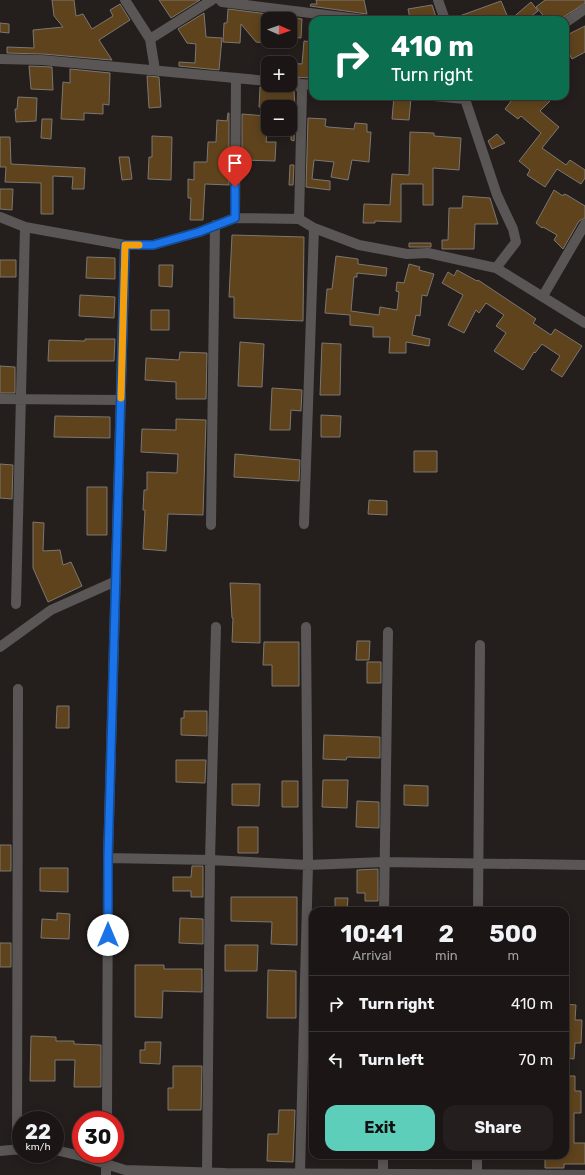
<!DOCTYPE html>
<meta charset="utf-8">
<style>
:root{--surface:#1b1615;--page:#241f1e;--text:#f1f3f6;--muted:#a09fa0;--line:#393534;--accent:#5dceb9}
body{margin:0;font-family:Rubik,sans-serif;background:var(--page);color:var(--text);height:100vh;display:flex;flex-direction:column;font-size:15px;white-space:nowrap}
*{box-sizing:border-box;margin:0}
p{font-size:13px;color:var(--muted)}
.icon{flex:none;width:22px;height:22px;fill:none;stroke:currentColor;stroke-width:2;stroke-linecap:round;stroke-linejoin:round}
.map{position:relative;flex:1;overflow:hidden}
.drawer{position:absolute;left:309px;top:907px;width:260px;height:252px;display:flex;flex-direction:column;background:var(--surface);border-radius:12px;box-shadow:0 2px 10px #0003,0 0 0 1px var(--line)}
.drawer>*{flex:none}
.banner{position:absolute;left:309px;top:16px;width:260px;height:84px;border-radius:12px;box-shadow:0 2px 10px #0003,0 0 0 1px var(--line);background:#0b6e4f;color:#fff;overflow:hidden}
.needle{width:26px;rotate:92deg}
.fabs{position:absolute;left:261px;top:12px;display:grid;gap:8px}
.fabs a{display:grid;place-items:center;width:36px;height:36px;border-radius:8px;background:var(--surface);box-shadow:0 2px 10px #0003,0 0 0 1px var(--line);font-size:20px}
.speed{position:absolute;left:12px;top:1111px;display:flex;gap:8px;font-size:20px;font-weight:700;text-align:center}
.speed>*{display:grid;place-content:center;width:52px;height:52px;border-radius:50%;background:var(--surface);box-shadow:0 2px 10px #0003,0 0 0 1px var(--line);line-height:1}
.speed small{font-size:10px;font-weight:400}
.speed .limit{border:6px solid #d22;background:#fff;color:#111}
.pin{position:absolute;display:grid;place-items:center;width:34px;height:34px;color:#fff;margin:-41px -17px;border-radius:50% 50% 50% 0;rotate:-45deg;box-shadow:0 0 4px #0007}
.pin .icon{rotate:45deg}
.me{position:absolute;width:44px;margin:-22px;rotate:0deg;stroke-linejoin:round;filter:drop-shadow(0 0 3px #0008)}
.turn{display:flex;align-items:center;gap:14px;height:84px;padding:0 16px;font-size:18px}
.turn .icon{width:52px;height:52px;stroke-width:2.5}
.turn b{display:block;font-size:28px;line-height:34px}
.eta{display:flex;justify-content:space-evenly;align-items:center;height:68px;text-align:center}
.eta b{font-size:24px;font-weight:700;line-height:28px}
.button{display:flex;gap:8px;margin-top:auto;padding:8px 16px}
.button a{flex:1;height:46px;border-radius:12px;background:var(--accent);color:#111;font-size:16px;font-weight:700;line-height:46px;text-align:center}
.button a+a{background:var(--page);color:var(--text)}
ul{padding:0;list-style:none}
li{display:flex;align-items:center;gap:12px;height:56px;padding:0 16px;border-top:1px solid var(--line)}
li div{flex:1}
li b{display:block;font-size:15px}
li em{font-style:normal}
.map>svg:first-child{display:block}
.building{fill:#5e431d;stroke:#7c7772}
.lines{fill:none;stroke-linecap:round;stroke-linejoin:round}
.minor{stroke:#5a5656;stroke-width:10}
.route-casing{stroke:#114b97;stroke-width:10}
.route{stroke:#1a73e8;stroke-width:7}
.slow{stroke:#f59e0b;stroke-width:7}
</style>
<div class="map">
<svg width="585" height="1175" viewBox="0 0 585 1175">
<rect width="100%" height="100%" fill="#241e1c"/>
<!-- building -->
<path class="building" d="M52,0h22l2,16 7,-2 9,15 21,-13 -3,-6 10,-6 10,16 -31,20 13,20 -69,-6 -36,-1v-6l27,1 -1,-18 30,-3 -9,-11z
M159,0h41l-29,18z
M316,0h48l3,14 -57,-8 1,-2h6z
M545,0h40v3l-26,17h-12l-11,-13z
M501,1l8,19h-55v-2z
M531,2l7,9 -12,9h-16z
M432,5l5,15 -27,-1 -2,-10z
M228,9l40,5 -3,29 -9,-1 -15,-18 -1,19 -17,-1 1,-19h3z
M204,13l2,24 16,1 -3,32 -40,-4v-4l16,1 1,-19 -9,-1 -9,-14z
M292,18l10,1 -1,19 -10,-1z
M0,23l9,1v9l-9,-1z
M585,26v26l-13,7 -7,-13v-10z
M304,41l9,1v36l-23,-1v-14l12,1z
M29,66l23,1 1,23 -22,-1z
M70,69l40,4 -1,32 -6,-1v10l-19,-1v7l-23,-1 2,-37 7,1z
M147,76l12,1 2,30 -12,1z
M273,85l11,1 3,3 7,1 1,17h-36l1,-20h8z
M394,96l17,2 -2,22 -17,-1z
M515,96h40l-15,15 19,16 -17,21 24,17 4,-5 15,10v8l-4,6 -24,-15 -12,18 -18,-12 3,-5 -11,-9 22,-28 -20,-17 -3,3 -13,-10z
M18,97l19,1 -1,23 -20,1 -1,-13h2z
M228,113h1v72l-24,-1 -2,36h-13l1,-22h-3v-19l6,1v-18h13l1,-20h8l1,-22 10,1z
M242,114l24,2 -1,8h3l-2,18h10l-1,19 -33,-1z
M291,118h4l-1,23 -3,-1z
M308,118l18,1 -1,7 3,1 26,2 1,-6 12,1v8h4l-2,30 -17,-2 -4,20 -17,-3 3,-15 -20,-2 -2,19 18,2v9l-24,-3z
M42,119h10l-1,20 -10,-1z
M410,132l24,1v3l27,2 -2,32 -26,-2v37h-10v-21h-22v38l-26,-1v2h-12l1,-19 26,1 2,-31 17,1z
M497,134l8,9 -13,6 -4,-8z
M152,136l20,1 -1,43 -23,-1 1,-22h3z
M0,137h10l1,27 74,4 -1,21h-12l1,-12 -20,-1v38h-12v-31l-36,-1 1,-15h-6z
M119,157h10l3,22 -10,1z
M290,165h4l-1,20h-4z
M0,189h13l-1,21 -12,-1z
M554,190l9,6 1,-2 3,1 18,11v12l-6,3 -16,28 -9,-9 3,-5 -14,-8 -1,1 -6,-5z
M463,196l27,2 8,26h-23l-1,25h-32v-9h6l1,-32h13z
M232,235l72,2 -1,84 -69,-3v-21h-5z
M409,243h22v4h-22z
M336,256l22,3v5l29,4 -1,8 -29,-3v4h-3l-3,34 28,4 1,-8 17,3 2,-18 -3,-1 1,-9 7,1 5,-19 11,3 -1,3 15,4 -7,22 -5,-1 -2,21 -4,-1 -4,20 18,4 -1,7 -23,-4v11h-17l1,-16h-17v-10l-23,-2v-10l-25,-2 2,-24h5z
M87,257l28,1v21l-29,-1z
M0,260h16v17h-16z
M159,265h14l-1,22 -13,-1z
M457,270l20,11 1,-1 48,32 10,7 -3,4 18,12 4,-6 27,17 -20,31 -11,-7 9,-14 -18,-12 -7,9 -1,-1 -11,18 -29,-19 12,-18 -10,-7 8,-11 -18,-12 -7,10 -3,-3 -12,23 -16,-8 15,-30 -21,-12 6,-11 6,4z
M80,295l35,2 -1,21 -35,-2z
M151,310h18v20h-18z
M85,339h30l-1,22h-66l1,-21 36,1z
M240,342l24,2 -2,43 -24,-1z
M322,343l19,1 -1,51h-20z
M180,352l27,1 -1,46h-30v-17l-31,-2 1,-22 33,2z
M0,366l15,1v26h-15z
M272,388l30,2 -1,21 -10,-1 -1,20h-20z
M321,415l20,1 -1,21h-19z
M55,416l55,1v21l-56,-1z
M176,419l30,1 -3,95 -35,-1 -2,37 -23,-2 2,-39h-2l1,-20h3v-18l30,1 1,-19 -37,-2 1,-23 34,1z
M414,451h23v21h-23z
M235,454l65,6 -1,21 -65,-4z
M0,464l13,1 -1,34 -12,-1z
M87,487h20v48h-20z
M369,500l18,1v14l-19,-1z
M33,522l11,1 -1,28 17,-1 3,15 8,-3 11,24 -34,16 -15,-34z
M230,583l30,1v59l-28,-1 1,-24h-1z
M357,641h13l-1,19h-13z
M264,642h35v44h-27v-21h-9z
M367,662h14v21h-14z
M57,706h12v22h-13z
M184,711h23v25l-26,-1v-17h3z
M324,735l56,2v21l-33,-1 -1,3 -23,-1z
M176,760h30l-1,23 -29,-1z
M323,780h25l-1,28 -25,-1z
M282,781h16v26h-16z
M232,784h28l-1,22 -27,-1z
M404,785l24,1v20l-24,-1z
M357,801l22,1v26l-23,-1z
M238,827h20v26h-20z
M0,845h11v26h-11z
M192,866h11v31h-12v-6h-18v-14h18z
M40,868h28v24l-28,-1z
M378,869v32h-13v-8h-8v-23z
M231,897h66v48l-26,-1 1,-22 -41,-1z
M335,898h13l-1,13h-12z
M57,913l13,1 -1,25 -28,-1 1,-19 15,1z
M180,918l23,1v25l-24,-1z
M0,943h11v24h-11z
M225,945h33l-1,26h-32z
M135,965h29v4h38v23l-39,-1 -1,27 -27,-1z
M268,970l28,1v47h-29z
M565,1004l11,1 -1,15h7l-1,23h-6l-1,16 -9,-1z
M31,1036l25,1v4h18v3l27,1v42h-27l1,-27h-20v21h-25z
M145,1042h16l-1,22 -20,-1v-13h5z
M173,1066h29l-1,44h-33v-22h5z
M565,1076h10v15h6v22h-7v30h11v21h-21v4h-19v-13h21z
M279,1110h16l-2,52 -26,-1 1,-27h10z"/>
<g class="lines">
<!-- minor -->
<path class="minor" d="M125,0l25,39 5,31
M220,0l2,2 144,18
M438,0l7,20
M538,20h1
M565,23l20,-14
M150,39l62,-39
M0,59l42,1 226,21
M290,83l23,2
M298,83l4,8 -3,128
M434,96l30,3 3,-3
M464,96l33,99 16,34 3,13 -20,26
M0,217l25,10 100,18h28l46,-13 36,-14 64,1 15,9 45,17 48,9 21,-1 68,15 89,55
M235,218l1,-140
M543,296l42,-72
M0,399l121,1
M304,524l10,-296
M211,525l4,-300
M16,604l9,-377
M0,647l51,-37 65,-29
M108,858l102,2 98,5 76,-3 201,3
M384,911l4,-279
M478,911l2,-266
M107,1120l1,-262 17,-613
M17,1150l1,-461
M55,1150l26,6 44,14 100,3 360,2
M0,1151l21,-2
M207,1172l3,-312 6,-233
M300,1173l8,-308 -2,-238
M383,1173v-18
M477,1174v-19
M106,1175v-21"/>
</g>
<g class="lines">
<!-- route casing -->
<g class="route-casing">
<path id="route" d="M108,935v-77l17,-613h28l46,-13 36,-14v-31"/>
</g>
<!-- route -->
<use href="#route" class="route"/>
<!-- slow -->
<path class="slow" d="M121,398l4,-153h14"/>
</g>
</svg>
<div class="fabs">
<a><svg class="needle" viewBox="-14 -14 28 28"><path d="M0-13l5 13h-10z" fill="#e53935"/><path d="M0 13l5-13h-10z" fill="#a09fa0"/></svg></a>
<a>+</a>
<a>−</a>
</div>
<div class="speed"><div>22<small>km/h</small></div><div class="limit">30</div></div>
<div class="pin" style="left:235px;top:187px;background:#d93025"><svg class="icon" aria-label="arrive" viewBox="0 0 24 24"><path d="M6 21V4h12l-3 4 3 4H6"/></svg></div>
<svg class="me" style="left:108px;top:935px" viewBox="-20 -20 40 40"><circle r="19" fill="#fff"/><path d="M0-13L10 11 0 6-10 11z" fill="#1a73e8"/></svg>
<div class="banner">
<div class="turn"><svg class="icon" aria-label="right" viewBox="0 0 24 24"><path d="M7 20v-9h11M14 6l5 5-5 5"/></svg><div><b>410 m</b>Turn right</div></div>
</div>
<section class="drawer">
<div class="eta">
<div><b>10:41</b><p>Arrival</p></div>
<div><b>2</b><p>min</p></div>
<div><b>500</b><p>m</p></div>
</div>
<ul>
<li><svg class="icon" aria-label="right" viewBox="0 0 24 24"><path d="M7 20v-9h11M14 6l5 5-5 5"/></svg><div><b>Turn right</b></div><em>410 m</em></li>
<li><svg class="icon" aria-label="left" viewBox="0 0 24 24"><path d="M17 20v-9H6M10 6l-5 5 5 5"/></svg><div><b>Turn left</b></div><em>70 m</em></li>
</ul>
<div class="button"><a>Exit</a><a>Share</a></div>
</section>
</div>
